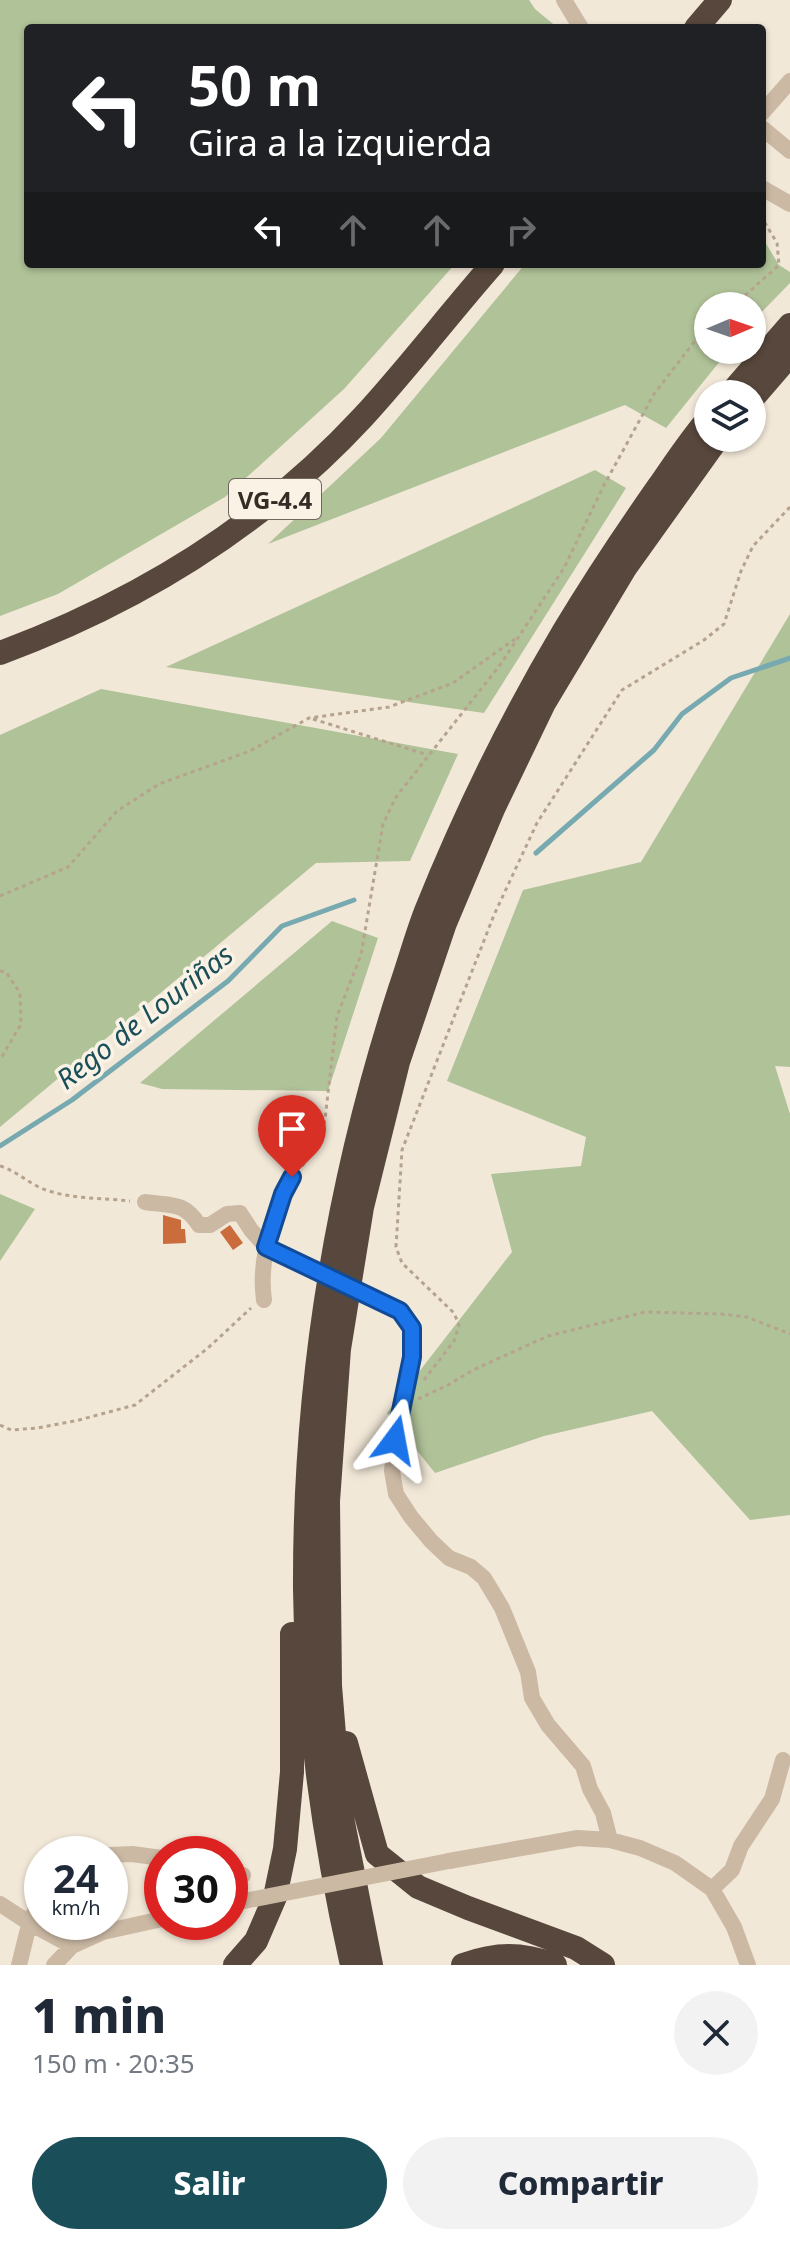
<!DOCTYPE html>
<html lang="es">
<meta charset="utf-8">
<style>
:root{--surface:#fff;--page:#f2f2f3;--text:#1f2937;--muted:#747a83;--accent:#1a4f59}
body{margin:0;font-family:"Noto Sans",sans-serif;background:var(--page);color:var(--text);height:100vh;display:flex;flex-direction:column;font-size:30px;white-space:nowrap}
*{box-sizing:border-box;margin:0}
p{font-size:26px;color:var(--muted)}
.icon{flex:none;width:44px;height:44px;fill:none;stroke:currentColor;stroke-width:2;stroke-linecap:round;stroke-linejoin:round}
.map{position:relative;height:1965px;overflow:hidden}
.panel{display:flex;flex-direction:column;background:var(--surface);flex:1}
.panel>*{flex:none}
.banner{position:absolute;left:24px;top:24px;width:742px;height:244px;border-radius:8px;box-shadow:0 2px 6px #0004;background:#202124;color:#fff;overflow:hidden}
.needle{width:52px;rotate:88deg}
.buttons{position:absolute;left:694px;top:292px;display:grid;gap:16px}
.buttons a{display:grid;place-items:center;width:72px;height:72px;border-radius:50%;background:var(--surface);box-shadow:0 2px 6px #0004;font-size:40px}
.speed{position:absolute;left:24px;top:1836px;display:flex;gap:16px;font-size:40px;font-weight:700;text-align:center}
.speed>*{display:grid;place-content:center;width:104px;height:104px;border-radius:50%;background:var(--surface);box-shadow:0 2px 6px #0004;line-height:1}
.speed small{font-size:20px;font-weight:400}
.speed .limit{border:12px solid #d22;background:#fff;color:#111}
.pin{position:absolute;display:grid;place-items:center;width:68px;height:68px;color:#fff;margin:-82px -34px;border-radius:50% 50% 50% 0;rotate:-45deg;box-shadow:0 0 8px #0007}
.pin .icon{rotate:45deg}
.me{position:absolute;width:88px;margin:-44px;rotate:13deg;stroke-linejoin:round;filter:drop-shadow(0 0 6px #0008)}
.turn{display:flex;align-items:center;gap:28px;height:168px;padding:0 32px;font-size:36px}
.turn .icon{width:104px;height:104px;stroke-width:2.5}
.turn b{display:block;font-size:56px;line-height:68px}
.lanes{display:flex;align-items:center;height:76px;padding:0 32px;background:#0003;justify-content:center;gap:40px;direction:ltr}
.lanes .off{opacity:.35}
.round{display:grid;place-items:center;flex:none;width:84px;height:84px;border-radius:42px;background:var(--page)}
.overview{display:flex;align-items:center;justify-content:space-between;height:136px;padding:0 32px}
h1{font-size:48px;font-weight:800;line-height:60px}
.button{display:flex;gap:16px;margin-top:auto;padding:16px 32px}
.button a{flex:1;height:92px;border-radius:48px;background:var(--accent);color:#fff;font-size:32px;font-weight:800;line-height:92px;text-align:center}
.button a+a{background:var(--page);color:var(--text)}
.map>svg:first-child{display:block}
.green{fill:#b0c298}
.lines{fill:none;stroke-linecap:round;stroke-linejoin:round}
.stream{stroke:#76a9b0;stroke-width:5}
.building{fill:#cb6c3d}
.path{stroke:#b6a38e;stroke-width:3;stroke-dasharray:4 4;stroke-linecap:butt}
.minor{stroke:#cbb9a4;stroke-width:16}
.highway{stroke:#57473c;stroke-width:24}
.minor-bridge{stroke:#cbb9a4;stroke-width:16}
.route-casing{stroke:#114b97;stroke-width:20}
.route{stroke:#1a73e8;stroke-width:14}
.labels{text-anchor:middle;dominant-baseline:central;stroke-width:7;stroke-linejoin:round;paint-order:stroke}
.shield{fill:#faf2e5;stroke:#70675f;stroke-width:2}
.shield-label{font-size:24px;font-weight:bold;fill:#352c26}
.water-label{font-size:28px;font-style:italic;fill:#1a4f59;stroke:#faf2e5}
</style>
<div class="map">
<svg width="790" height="1965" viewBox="0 0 790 1965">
<rect width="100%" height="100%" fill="#f2e8d8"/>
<!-- green -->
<path class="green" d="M0,0h529l6,9 23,19h-530v236h427l-111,125 -119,108 -167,97 -58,22z
M762,237l17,28 11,7v11l-38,39v-16h-44v44h21l-63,78 -41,-23 -357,139 113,-106 144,-174h237z
M595,470l31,18 -142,225 -318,-46z
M790,614v453l-15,-1 15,48v401l-40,5 -98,-109 -108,25 -109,37 -48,-60 125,-161 -21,-78 90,-8 5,-29 -139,-56 76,-191 118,-28z
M101,689l357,65 -48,107 -94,2 -316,264v-392z
M332,921l46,17 -50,153 -166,-2 -22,-6z
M0,1194l35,15 -35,52z"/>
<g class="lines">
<!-- stream -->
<path class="stream" d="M536,853l118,-103 28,-36 49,-36 59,-20
M0,1146l72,-46 156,-119 54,-55 72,-26"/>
</g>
<!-- building -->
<path class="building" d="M163,1215l18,5v9h4l1,14 -23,1z
M230,1225l13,18 -10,7 -13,-18z"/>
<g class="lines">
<!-- path -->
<path class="path" d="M733,306l46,-41 -2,-22 -15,-25
M313,719l115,36
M0,896l68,-29 49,-56 42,-27 91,-33 59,-33 80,-11 64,-24 62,-44
M0,971l6,1 14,21 1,31 -21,36
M0,1166c17,5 29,18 46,24 25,9 57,8 84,11
M302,1166l17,-22 6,-25 12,-103 24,-61 22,-131 13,-27 104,-132 64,-97 39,-81 51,-93 47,-61 7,-6
M424,1380l30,-39 5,-16 -5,-12 -52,-50 -6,-16 6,-97 92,-235 43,-92 85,-133 82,-50 20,-16 17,-53 12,-25 37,-39
M418,1399l30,-14 25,-15 75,-34 97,-24 76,2 26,3 43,17
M0,1425l11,5 27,-2 41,-8 56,-15 73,-57 43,-40"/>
<!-- minor -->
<path class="minor" d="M564,0l17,28
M762,113l28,-32
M762,128l28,23
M762,188l28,16
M145,1202c26,4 39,-1 54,23h11l17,-11 13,-1 11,17 15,17
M264,1300c-6,-42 9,-85 28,-123
M400,1311l12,17v29l-17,83 -3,31 4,23 15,23 20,24 18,17 22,9 13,11 18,30 26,64 4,26 16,27 35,41 7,23 13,24 7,27
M110,1855l22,-1 30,4
M449,1861l129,-23 32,2 30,8 35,15 37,26 22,38 14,38
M230,1872l13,3
M712,1889l20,-19 9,-24 31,-47 11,-39
M0,1904l31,20 41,22
M19,1965c6,-21 9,-48 23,-65
M54,1965l18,-19 31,-14 59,-13"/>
<!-- highway -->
<path class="highway" d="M696,28l24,-28
M730,394l60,-69
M752,399l38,-44
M0,653c138,-51 263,-128 363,-236 45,-49 86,-103 130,-153
M346,1743l31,111 41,33 50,21 108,40 27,17
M235,1965l21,-24 19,-44 10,-48 7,-77v-138
M352,1965c-28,-123 -46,-249 -47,-376 -1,-203 32,-406 95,-600 9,-26 16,-52 26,-78 39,-97 85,-191 138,-280 30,-50 62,-98 95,-145 16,-23 31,-46 49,-67
M371,1965l-31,-158 -10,-121 -2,-185 11,-152 23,-142 36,-145 47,-139 48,-114 51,-106 81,-135 93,-130
M463,1965c34,-12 58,-12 92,0"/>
<!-- minor-bridge -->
<path class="minor-bridge" d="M266,1247l134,64
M234,1903l215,-42"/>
</g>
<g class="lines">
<!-- route casing -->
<g class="route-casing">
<path id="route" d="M292,1177l-9,17 -17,53 134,64 12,17v29l-17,83"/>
</g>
<!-- route -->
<use href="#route" class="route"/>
</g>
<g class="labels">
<!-- shield labels -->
<rect class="shield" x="229" y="479" width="92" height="40" rx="6"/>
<g class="shield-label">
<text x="275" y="499">VG-4.4</text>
</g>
<!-- water labels -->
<g class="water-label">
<text transform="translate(144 1016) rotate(-38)">Rego de Louriñas</text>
</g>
</g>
</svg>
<div class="buttons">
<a><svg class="needle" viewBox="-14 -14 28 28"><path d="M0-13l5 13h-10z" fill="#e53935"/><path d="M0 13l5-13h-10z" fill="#747a83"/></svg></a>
<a><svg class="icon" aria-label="layers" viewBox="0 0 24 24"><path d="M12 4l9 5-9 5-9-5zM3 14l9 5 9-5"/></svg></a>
</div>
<div class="speed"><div>24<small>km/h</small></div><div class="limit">30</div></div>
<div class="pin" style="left:292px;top:1177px;background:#d93025"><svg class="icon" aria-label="arrive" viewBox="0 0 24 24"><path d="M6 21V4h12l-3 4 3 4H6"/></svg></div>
<svg class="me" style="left:395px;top:1440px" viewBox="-20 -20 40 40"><path d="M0-17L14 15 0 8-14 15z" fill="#1a73e8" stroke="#fff" stroke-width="4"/></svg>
<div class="banner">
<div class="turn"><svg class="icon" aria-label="left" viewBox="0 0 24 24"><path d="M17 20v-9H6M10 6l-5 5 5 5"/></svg><div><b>50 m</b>Gira a la izquierda</div></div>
<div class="lanes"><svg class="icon" aria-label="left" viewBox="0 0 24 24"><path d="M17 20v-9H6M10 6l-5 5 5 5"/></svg><svg class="icon off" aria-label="ahead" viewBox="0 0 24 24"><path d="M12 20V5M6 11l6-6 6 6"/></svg><svg class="icon off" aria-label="ahead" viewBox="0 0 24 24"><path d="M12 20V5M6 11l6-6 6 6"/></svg><svg class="icon off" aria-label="right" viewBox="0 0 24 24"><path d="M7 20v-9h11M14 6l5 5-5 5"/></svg></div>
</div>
</div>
<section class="panel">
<div class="overview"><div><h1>1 min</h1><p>150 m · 20:35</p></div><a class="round"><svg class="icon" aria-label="close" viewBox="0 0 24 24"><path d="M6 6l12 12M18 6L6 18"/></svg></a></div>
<div class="button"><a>Salir</a><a>Compartir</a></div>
</section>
